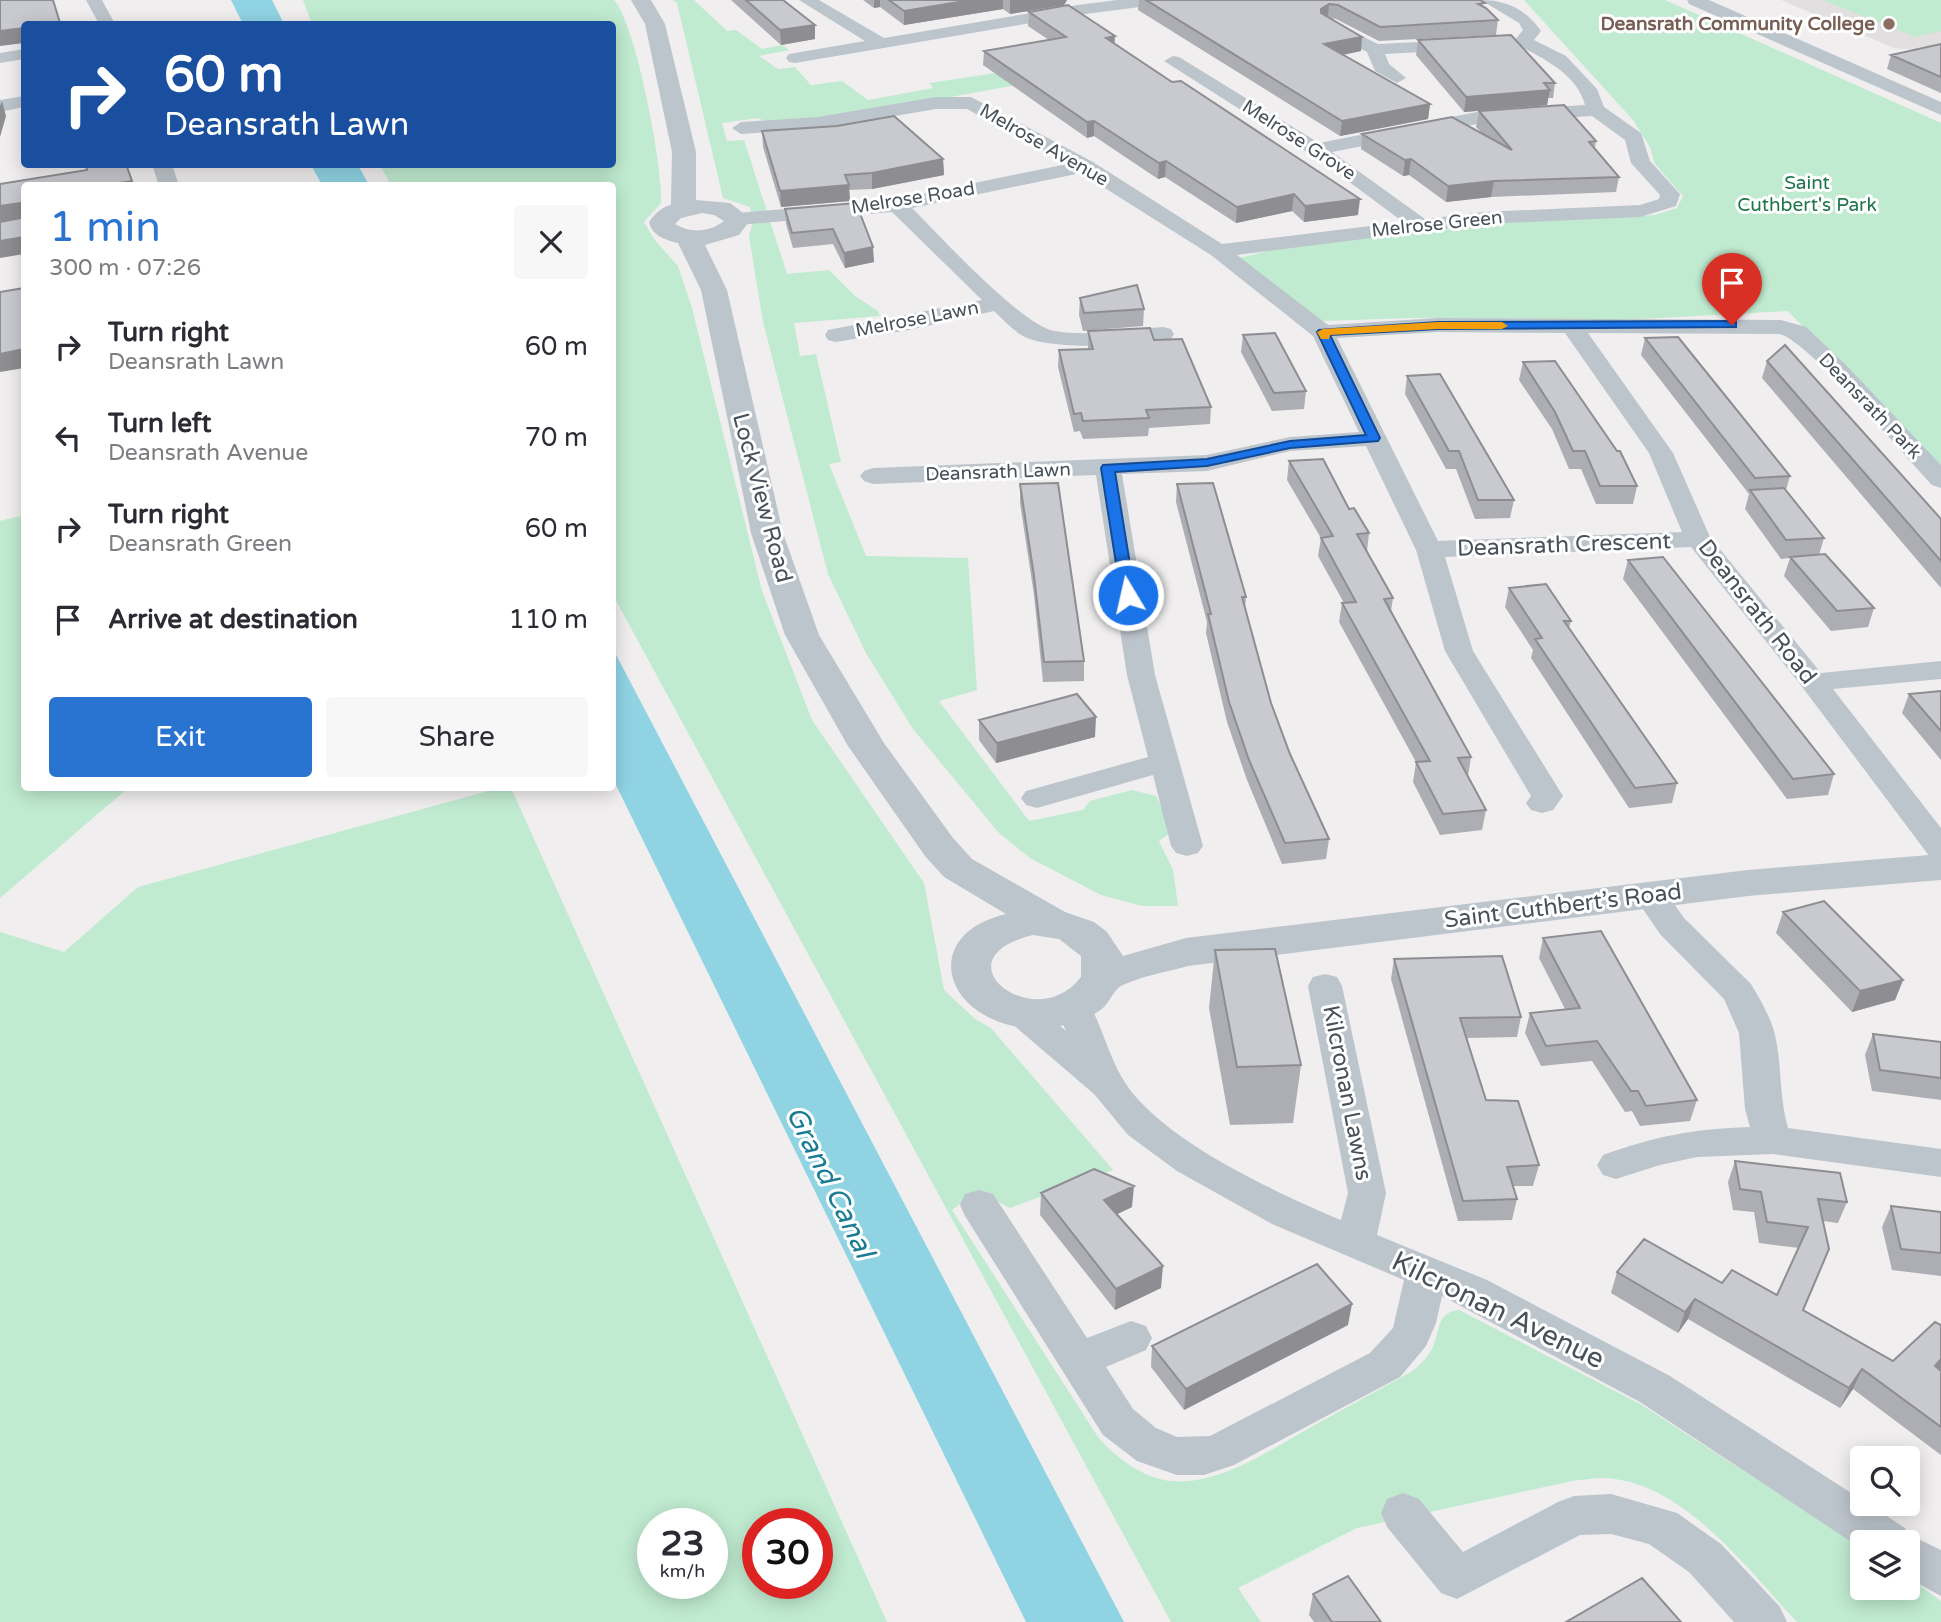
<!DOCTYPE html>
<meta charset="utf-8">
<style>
:root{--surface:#fff;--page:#f7f7f7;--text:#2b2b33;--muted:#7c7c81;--accent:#2874d0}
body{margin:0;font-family:"Varela Round",sans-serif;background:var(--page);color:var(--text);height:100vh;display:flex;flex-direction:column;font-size:26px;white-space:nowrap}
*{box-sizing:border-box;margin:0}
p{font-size:23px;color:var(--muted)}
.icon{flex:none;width:38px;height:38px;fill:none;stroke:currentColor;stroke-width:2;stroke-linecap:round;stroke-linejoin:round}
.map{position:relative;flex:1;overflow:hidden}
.details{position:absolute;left:21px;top:182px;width:595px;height:609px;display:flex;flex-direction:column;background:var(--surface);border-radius:7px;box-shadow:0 4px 18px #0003}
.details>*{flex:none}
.banner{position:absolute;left:21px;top:21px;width:595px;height:147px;border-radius:7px;box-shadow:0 4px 18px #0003;background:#1a4fa0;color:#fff;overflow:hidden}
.controls{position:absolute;left:1850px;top:1446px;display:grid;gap:14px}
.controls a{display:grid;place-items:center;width:70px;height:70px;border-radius:7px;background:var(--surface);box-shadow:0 4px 18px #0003;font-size:35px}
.speed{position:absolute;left:637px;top:1508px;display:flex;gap:14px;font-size:35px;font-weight:700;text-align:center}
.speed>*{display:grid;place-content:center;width:91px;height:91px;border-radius:50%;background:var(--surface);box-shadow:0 4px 18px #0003;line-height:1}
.speed small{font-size:18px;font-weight:400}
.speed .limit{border:10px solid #d22;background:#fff;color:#111}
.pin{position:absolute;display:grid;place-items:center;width:60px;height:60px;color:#fff;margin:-72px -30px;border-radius:50% 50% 50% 0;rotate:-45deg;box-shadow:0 0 7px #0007}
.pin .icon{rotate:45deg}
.me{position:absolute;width:77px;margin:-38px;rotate:351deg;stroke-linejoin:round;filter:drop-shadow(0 0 5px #0008)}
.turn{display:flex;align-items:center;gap:24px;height:147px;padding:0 28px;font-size:32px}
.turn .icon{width:91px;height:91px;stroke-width:2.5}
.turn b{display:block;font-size:49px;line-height:60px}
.round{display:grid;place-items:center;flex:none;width:74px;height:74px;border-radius:7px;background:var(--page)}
.summary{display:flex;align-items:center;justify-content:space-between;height:119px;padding:0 28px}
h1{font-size:42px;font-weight:600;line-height:52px;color:var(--accent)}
.primary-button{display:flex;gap:14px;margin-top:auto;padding:14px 28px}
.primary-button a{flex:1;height:80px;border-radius:7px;background:var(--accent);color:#fff;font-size:28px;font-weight:600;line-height:80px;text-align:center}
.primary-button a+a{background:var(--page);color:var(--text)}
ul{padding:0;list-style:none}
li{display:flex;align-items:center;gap:21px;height:91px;padding:0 28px}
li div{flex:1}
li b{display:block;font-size:26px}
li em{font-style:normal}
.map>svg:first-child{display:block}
.education{fill:#e1dfdf}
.green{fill:#c0ebd0;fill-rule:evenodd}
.water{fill:#90d4e4}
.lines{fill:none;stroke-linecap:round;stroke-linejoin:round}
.minor{fill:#bdc5cc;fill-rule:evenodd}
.tertiary{fill:#bdc5cc;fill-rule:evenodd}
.wall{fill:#adaeb3}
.shaded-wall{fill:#8d8d92}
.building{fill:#c9cad0;stroke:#8d8d92;stroke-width:2}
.route{fill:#1a73e8;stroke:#114b97;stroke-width:2}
.slow{fill:#f59e0b}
.education-dot{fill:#8d6e63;stroke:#fff;stroke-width:2.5}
.labels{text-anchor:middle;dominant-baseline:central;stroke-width:6;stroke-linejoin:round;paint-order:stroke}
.far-education-label{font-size:19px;font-weight:bold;fill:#785e54;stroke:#fff;text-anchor:end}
.far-street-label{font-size:19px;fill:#48515a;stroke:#fff}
.far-park-label{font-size:19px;fill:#1e7549;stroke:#fff}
.street-label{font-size:23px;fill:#48515a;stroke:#fff}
.near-water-label{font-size:28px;font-style:italic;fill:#187c95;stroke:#fff}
.near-street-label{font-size:28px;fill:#48515a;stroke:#fff}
</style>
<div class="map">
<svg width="1941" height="1622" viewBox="0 0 1941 1622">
<rect width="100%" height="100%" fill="#f0eeee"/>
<!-- education -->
<path class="education" d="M1781,0h160v52l-47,-4z"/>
<!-- green -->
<path class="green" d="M303,0h311c22,24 49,167 47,203l-17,19 10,17 24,27 14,42 70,283 50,129 112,163 20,107 31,29 16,9 122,142 -103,38 -32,-17 -26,19 146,227c17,20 45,41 72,44 50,5 101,-32 143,-55 33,-18 65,-36 98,-54 10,-8 18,-15 23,-28 6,-16 4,-32 25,-34l183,95 220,143v39h46v-10l33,24v21h-144c-50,-53 -114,-141 -193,-144 -11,0 -22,2 -32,3l-215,47 -119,60 23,34h-90l-558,-1027 -1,-409 -221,-1 -11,-20 232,-1v-140h-300z
M673,0h21l33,31 9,-1 26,19 20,-4 7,5 -30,6 19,13 17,-2 16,18 31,-4 26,19 65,-12 -4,-5 81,-12 18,12 -210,38 -50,2 -10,-5 -36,5 5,18 17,-1 43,134 42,-4 26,26 23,15 2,5 -86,7 6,33 16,-2 25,108 -12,2 37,92 102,2 9,132 -38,11 90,120 54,-11 7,-9 42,-11 24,6 18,34 -15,11 14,29 5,36h-36l-41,-11 -71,-37 -31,-25 -86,-104 -47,-76 -38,-79 -65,-252 -14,-86 3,-10 -2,-19 -27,-9 -46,-195z
M1524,0h141l276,123v350l-153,-162 -165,9 -211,-2 -90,3 -87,-62 50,-12 246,-27 124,-5 22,-7 6,-12 -28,-32 -5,-17 -17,-27z
M1823,0h118v31l-26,6z
M24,515v273h104l-128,110v-377z
M499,788h12l376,834h-887v-690l64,20 74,-65zM653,1524h59v60h-59zM758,1524h59v60h-59z"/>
<!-- water -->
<path class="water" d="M231,0h41l12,24h-41z
M311,165h47l11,20h-47z
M612,649h1l511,973h-98l-413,-843z"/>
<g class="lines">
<!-- minor -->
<path class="minor" d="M86,0h16l13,24h-16z
M799,0h20l65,38 194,-33 39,-5h46l-8,5 -77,10 -283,48 -6,-1 -3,-4 3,-4 76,-13z
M1481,0c25,0 45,9 60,31l-7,9 32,16 31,33 7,18 37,26 9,28 30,33 -4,12 -36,11 -157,7 -246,31 91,70 110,-7 343,2 25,7 38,36 97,102v23l-9,-3c-27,-29 -122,-142 -152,-151l-192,-1 85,120 37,84 111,136 120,-12v18l-108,10 108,139v32l-11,-3 -127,-169 -112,-141 -246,10 28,94 90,145 -10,14 -11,3 -11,-3 -5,-7 5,-7 -86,-145 -29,-101 -50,-104 -76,5 -83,20 -85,3 33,201 48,171 -5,7 -11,3 -11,-3 -5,-7 -18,-71 -116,33 -11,-3 -5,-7 5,-7 122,-34 -21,-82 -31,-200 -223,9 -9,-3 -4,-5 4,-5 9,-3 334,-13 83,-18 69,-5 -46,-96 -102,-81 -130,-82 -169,35c27,27 110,118 143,123 34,6 73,-2 108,-4l8,2 3,5 -3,5c-29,7 -122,12 -148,-3 -11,-6 -20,-17 -29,-25l-85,19 -73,12 -8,-2 -3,-5 3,-5 154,-30 -90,-88 -154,13 -7,-2 -3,-4 3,-4 7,-2 159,-14 170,-35 -100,-55h-31l-118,20 -77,5 -9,-6 9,-6 77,-5 118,-20h35l122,65 129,82 181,-22 -79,-59 -160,-102 9,-5 6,1 140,86 163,-32 103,-6c-8,-31 -42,-47 -68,-60l-3,-4 9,-11 -4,-7zM1592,116l33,24 6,23 29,32 -1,4 -19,6 -157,7 -58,7 -93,-67 150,-29zM1438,332l127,1 84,120 33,79 -244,9 -101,-203z
M1687,0h22l232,102v13l-252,-111z
M1329,20l49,24 81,-4 9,5 -9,5 -74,4 4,10 17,14 -9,5 -22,-12 -8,-19 -44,-23 -2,-4z
M24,49v10l-24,4v-10z
M24,96v11l-24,5v-12z
M152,164h20l7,22h-20z
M1651,885l12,3 21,30 67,66c9,15 20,34 24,51 7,30 4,62 13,93l153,21v28l-169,-23 -75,3 -37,8 -44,14 -13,-4 -6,-10 6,-10c53,-19 90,-26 147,-28l-5,-18 -6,-76 -15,-34 -64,-65 -26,-38 5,-8z
M1325,974l12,3 5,9 44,207 -9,42 110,45 183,96 192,124v3h5l38,25 3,6 33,16v46l-33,-18v-36h-46v7l-222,-147 -198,-106 -6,27 -10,23 -26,31 -166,88 -30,10h-27l-40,-14 -34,-26 -138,-219 -5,-11 5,-11 14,-4 14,4 94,144 44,-17 15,5 6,12 -6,12 -40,17 27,42 23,19 21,9 33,-1 160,-83 23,-25 11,-48 -132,-56 -95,-53 -49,-36 -34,-41 -84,-72 -6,-9 6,-9c24,-7 38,12 56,27l-10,-24 6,-9 12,-3 12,3c15,25 21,53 35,78 34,62 156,117 220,144l7,-27 -40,-207 5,-9z
M1403,1493l16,6 44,53 95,-50 16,-6 37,-2 66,19 44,31 59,63 7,15h-53l-45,-50 -40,-28 -38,-10 -31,1 -123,64 -16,-6 -54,-66 -6,-14 6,-14z"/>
<!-- tertiary -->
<path class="tertiary" d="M631,0h20l14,24 31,128v48l34,3 21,16 -12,16 -34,10 22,45 56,243 36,102 65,108 69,95 19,21 93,53 29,10 13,10 16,24 63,-18 562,-68 193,-16v26l-193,16 -560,70c-21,6 -47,10 -67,20 -7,4 -11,15 -17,21 -18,16 -47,21 -70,22 -7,1 -15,-2 -21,-3 -74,-17 -88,-93 -7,-112l-62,-37 -19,-21 -77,-110 -63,-111 -34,-102 -50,-243 -23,-47c-12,-3 -26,-7 -29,-21 6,-8 12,-15 22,-17l1,-53 -27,-128zM702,213l12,2 10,6c-14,11 -33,13 -49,3l6,-6zM1033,935l26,4 22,17v21c-45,60 -147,-18 -48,-42z"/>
</g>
<!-- wall -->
<path class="wall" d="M731,0h52l32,39 -34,6z
M863,0h204l-3,5 -54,9 -7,-5 -99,16 -24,-18 -6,1z
M1139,0h341l4,7 14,13 -2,15 -117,6 -43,-22 -6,-1 31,33 -18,4 87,49 -2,15 -88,17 -202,-126z
M1029,12l86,32 243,171 -54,7 -12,-11 -56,12 -71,-46 -7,2 -64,-43 -7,2 -104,-73 1,-14 65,-11 -21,-14z
M1418,40l137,43 -2,15h-5l-1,7 -83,7 -48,-57z
M1941,44v49l-54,-24 4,-14z
M1479,111l117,30 -1,7 24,29 -3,15 -125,5 -45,5 -37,-27 -6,1 -42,-27 1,-15 120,-1 -6,-6z
M762,131l181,28 1,16 -72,14 -23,1 1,11 -69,6 -18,-60z
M856,203l18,59 -29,6 -12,-24 -40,4 -7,-24 -1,-15z
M1080,298l64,11 -1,17 -60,5 -4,-16z
M1088,331l66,9 57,67 -1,17 -61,4 -1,8 -65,3 -3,-8 -6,1 -16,-65 1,-17 29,-1z
M1243,335l63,56 -2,18 -32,2 -31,-59z
M1645,338l145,138 -4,14 38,48 -5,17 55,53 -6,19 -37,4 -47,-55 6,-18 -9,1 -36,-50 4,-15 -108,-139z
M1767,361l174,158v69l-179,-210z
M1523,362l114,124 -4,18h-37l-15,-35h-12l-17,-40 -33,-49z
M1407,376l107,124 -4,18 -35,1 -19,-50h-10l-41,-75z
M1289,461l60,48 20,24 -2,18 26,47 -2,13 80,146 -3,19 18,34 -4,20 -42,5 -27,-53 3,-20 -77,-140 3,-19h2l-26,-47 3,-18 -34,-58z
M1020,484l64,177v20l-41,1 -9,-87 -14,-92z
M1177,484l69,113 -1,12 26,94 19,51 39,85 -3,20 -44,5 -35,-84 -20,-58 -21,-89 1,-11 -31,-120z
M1628,560l206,214 -6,21 -41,4 -164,-220z
M1509,588l62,33 -2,7 108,155 -5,20 -43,5 -98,-150 2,-8 -28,-43z
M1941,691v69l-39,-47 7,-19z
M979,720l116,17 -99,26 -17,-23z
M1783,912l120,68 -8,20 -43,12 -76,-79z
M1543,938l154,162 -7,21 -50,5 -8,-15 -7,1 -33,-51 -51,5 -16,-33 5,-20 35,-4 -26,-51z
M1215,950l86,115 -8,58 -63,2 -21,-117z
M1394,959l127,58 -4,20 -50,1 19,62 53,65 -6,21h-20l4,13 -5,21 -54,1 -67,-242z
M1873,1034l68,8v58l-69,-9 -7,-36z
M1735,1161l112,41 -9,21 -15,-2 -20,89 90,51 48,-36 -1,45 1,1v84l-88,-66 -13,19 -152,-89 -10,14 -67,-40 6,-21 105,11 55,12 22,-47 -40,-5 -5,-31 -21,-2 -5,-28z
M1041,1193l91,14 -15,7 44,74 -46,22 -75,-95z
M1891,1206l50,6v64l-49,-6 -10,-43z
M1348,1325l-164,85 -33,-43 1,-21z
M1313,1594l68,28h-67l-5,-7z"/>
<!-- shaded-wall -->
<path class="shaded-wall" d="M874,0h6v7l-6,1z
M971,0h32v9l-99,16v-14z
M1010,0h57l-3,5 -54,9z
M1329,4l-1,14 -8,5 1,-14z
M815,25v14l-34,6 -1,-15z
M24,28v15l-24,3v-15z
M1115,36l-1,15 -8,-13z
M1362,37l-1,14 -39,8 2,-15z
M1550,90l-3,15 -83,7 2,-15z
M2,101l4,15 -6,21v-31z
M1430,104l-2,15 -88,17 2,-15z
M1094,121v15l-7,2v-16z
M943,159l1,16 -72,14v-16z
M1411,159l-2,16 -6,1 2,-16z
M1166,161l-1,16 -7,2 1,-16z
M132,181l1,5h-32z
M1494,181l-3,16 -45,5 2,-16z
M849,185l1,16 -69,6 -1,-16z
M1294,194l-2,17 -56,12 1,-16z
M1360,199l-2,16 -54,7 1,-16z
M21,203l3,16 -24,4v-17z
M24,237v17l-24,4v-17z
M873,247l1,15 -29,6 -1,-15z
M24,349v19l-24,4v-18z
M1096,717l-1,20 -99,26 1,-20z
M1903,980l-8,20 -43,12 8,-21z
M1134,1186l-2,21 -29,14 1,-21z
M1163,1266l-2,22 -46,22 1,-21z
M1695,1299l-7,20 -10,14 7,-21z
M1352,1304l-4,21 -164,85 2,-21z
M1941,1359v10l-16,18 10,-21z
M1862,1369l-9,20 -13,19 9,-20z"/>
<!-- building -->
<path class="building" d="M0,0h53l7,23 -10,1h-26v4l-24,3z
M746,0h37l32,25 -35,5z
M889,0h82l-67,11z
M1146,0h334l5,3 -7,1 8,4 12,12 -118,7 -42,-22 -9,-1 -8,5v4l41,24 -38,7 106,60 -88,17z
M1068,5l47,31 -9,2 66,44 9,-1 179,118 -55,7 -11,-12 -57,13 -71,-46 -7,2 -65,-42 -7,1 -103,-71 82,-14 -37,-25z
M1511,35l44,48h-11l6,7 -84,7 -48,-57z
M1941,44v33l-50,-22z
M1564,105l32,36 -7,1 30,35 -125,4 -46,5 -37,-27 -6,1 -43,-26 90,-17 60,33 -33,-39z
M894,116l49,43 -71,14 -27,2 4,10 -69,6 -18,-60 75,-5z
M86,164h40l6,17 -31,5h-77v51l-24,4v-19l21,-4v-15l-21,3v-22l87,-14z
M856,203l17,44 -29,6 -11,-24 -41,4 -7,-24z
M1137,285l7,24 -60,4 -4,-15z
M24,288v61l-24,5v-62z
M1150,328l4,12 28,-1 29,68 -65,3 3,8 -66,3 -2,-8 -7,1 -15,-64 34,-1 -5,-18z
M1275,333l31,58 -32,2 -31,-58z
M1678,337l112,139 -35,2 -110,-140z
M1785,345l156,174v42l-174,-200z
M1555,361l62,90h3l17,35h-37l-15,-35h-12l-18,-39 -32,-50z
M1440,374l74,126h-36l-19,-49h-10l-42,-75z
M1323,459l26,50 5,-1 15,25 -12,1 36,64 -9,1 87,158 -13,1 28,52 -43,4 -27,-52 14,-1 -88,-158 14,-1 -35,-64 12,-2 -44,-75z
M1058,483l26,178 -40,1 -10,-86 -14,-92z
M1213,483l33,114h-4l29,106 19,51 39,85 -44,4 -36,-83 -20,-58 -21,-88h3l-34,-130z
M1784,488l40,50 -38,2 -36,-50z
M1825,554l49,54 -37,3 -47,-54z
M1663,557l171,217 -41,5 -165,-219z
M1546,584l25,37h-7l113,162 -42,5 -100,-149 7,-1 -33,-50z
M1941,691v40l-32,-37z
M1077,694l19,23 -99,26 -18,-23z
M1824,901l79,79 -43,11 -77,-79z
M1601,931l96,169 -51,6 -8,-15h-7l-34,-50 -51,5 -16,-33 50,-5 -37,-70z
M1275,949l26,116 -64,2 -22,-117z
M1502,956l19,61 -61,1 26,82 32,1 21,64 -32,2 10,32 -54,2 -69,-242z
M1873,1034l68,8v36l-61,-8z
M1735,1161l105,12 7,29 -29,-3 11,50 -26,61 90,51 42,-39 6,3v34l-6,7 6,5v56l-79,-58 -13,19 -154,-89 -10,13 -68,-40 27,-33 78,44 10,-13 45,25 31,-68 -41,-5 -6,-30 -21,-3z
M1094,1169l40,17 -30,14 59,66 -47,23 -75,-96z
M1891,1206l50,6v41l-40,-4z
M1317,1264l35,40 -166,85 -34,-43z
M1348,1576l33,46h-49l-19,-28z
M1642,1578l39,44h-115z"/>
<!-- route -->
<path class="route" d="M1732,321l4,1v5l-298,2 -108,6 50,103 -2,3 -88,7 -83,18 -92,6 20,123 -7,4 -7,-4 -20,-127 2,-3 104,-6 83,-18 76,-6 -49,-103 2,-2 119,-8z"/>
<!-- slow -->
<path class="slow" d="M1438,322h64l6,4 -6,3h-64l-108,6 -1,4h-8l-4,-7 6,-3z"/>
<!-- markers -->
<circle class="education-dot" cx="1889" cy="24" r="7"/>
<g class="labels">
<!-- far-education labels -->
<g class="far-education-label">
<text x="1875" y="24">Deansrath Community College</text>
</g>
<!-- far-street labels -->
<g class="far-street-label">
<text transform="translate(1299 140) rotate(33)">Melrose Grove</text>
<text transform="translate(1044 145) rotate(30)">Melrose Avenue</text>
<text transform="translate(913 198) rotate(-9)">Melrose Road</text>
<text transform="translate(1437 224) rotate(-6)">Melrose Green</text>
<text transform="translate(917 319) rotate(-11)">Melrose Lawn</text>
<text transform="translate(1870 406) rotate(46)">Deansrath Park</text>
<text transform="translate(998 472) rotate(-2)">Deansrath Lawn</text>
</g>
<!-- far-park labels -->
<g class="far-park-label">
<text x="1807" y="183">Saint<tspan x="1807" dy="22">Cuthbert's Park</tspan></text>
</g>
<!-- street labels -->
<g class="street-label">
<text transform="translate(762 498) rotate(75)">Lock View Road</text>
<text transform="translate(1564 545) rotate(-2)">Deansrath Crescent</text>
<text transform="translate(1757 612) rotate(52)">Deansrath Road</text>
<text transform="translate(1563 906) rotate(-7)">Saint Cuthbert’s Road</text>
<text transform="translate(1347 1093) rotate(79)">Kilcronan Lawns</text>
</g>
<!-- near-water labels -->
<g class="near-water-label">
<text transform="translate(830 1182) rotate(64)">Grand Canal</text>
</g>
<!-- near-street labels -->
<g class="near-street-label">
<text transform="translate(1498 1310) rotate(26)">Kilcronan Avenue</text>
</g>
</g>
</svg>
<div class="controls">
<a><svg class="icon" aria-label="search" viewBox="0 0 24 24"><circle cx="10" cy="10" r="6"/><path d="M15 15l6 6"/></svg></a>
<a><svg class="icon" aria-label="layers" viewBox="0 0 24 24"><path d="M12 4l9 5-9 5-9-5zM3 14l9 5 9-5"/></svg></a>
</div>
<div class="speed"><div>23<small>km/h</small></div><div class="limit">30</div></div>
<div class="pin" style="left:1732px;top:325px;background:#d93025"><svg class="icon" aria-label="arrive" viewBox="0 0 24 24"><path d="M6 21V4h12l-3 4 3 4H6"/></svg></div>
<svg class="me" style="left:1128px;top:595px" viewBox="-20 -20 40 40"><circle r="17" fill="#1a73e8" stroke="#fff" stroke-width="3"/><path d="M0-11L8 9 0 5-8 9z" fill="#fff"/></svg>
<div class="banner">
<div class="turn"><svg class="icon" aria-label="right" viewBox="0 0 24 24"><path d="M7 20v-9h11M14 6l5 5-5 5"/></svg><div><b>60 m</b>Deansrath Lawn</div></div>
</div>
<section class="details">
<div class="summary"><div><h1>1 min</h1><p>300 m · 07:26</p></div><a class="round"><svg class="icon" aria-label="close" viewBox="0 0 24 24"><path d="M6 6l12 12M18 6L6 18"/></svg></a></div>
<ul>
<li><svg class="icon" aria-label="right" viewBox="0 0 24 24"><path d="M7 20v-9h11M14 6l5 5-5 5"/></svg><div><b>Turn right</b><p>Deansrath Lawn</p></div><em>60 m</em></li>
<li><svg class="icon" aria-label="left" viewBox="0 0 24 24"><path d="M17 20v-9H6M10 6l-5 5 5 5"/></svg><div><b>Turn left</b><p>Deansrath Avenue</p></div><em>70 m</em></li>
<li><svg class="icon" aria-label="right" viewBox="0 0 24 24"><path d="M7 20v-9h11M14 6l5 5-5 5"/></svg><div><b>Turn right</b><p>Deansrath Green</p></div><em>60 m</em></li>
<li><svg class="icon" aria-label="arrive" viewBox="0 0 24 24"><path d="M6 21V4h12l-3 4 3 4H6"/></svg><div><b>Arrive at destination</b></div><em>110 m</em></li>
</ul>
<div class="primary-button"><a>Exit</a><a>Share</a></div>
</section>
</div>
